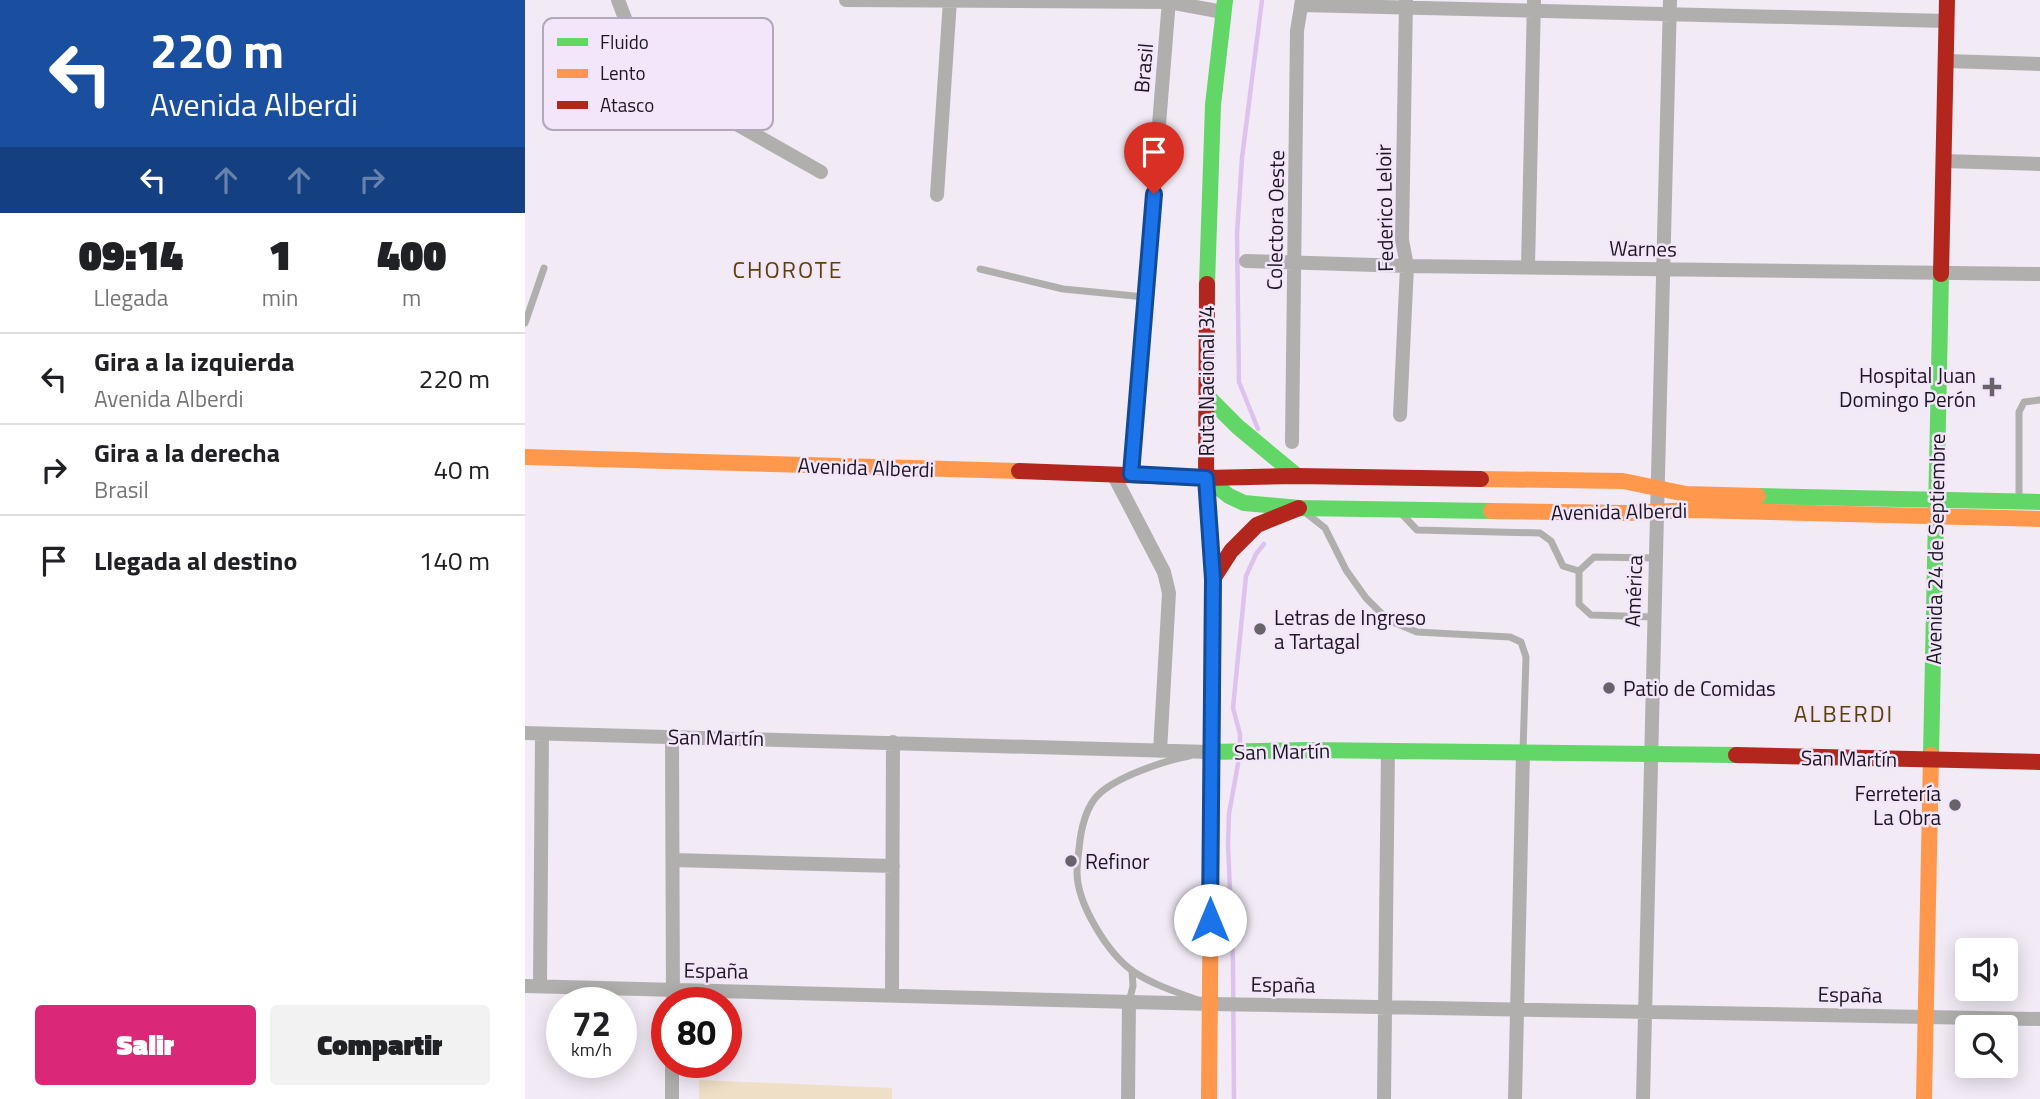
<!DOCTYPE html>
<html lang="es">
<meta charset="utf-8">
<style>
:root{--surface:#fff;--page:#f2f2f2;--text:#202124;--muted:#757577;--line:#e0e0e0;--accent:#db2777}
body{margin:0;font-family:"Titillium Web",sans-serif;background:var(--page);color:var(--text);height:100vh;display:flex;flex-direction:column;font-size:26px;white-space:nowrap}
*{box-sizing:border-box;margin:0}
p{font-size:23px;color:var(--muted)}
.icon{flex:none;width:38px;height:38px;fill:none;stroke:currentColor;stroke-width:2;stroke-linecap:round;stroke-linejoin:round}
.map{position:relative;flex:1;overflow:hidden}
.side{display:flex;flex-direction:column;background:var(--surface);width:525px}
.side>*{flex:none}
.hud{background:#1a4fa0;color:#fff;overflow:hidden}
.fabs{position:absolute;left:1430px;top:938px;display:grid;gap:14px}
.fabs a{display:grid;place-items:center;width:63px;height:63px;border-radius:7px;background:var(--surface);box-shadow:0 4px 18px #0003;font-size:35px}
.speed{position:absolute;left:21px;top:987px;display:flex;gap:14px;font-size:35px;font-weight:700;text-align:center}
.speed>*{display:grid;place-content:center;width:91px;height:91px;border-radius:50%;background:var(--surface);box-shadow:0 4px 18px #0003;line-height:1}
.speed small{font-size:18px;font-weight:400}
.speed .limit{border:10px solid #d22;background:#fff;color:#111}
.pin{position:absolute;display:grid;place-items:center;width:60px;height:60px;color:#fff;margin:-72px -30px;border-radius:50% 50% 50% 0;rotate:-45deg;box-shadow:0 0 7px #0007}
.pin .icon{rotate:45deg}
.me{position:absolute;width:77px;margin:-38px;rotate:0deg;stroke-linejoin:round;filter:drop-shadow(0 0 5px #0008)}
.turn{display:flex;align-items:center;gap:24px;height:147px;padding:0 35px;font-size:32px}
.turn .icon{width:91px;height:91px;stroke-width:2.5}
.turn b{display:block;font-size:49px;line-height:60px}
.lanes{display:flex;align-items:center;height:66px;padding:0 35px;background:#0003;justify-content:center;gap:35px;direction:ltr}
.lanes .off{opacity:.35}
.eta{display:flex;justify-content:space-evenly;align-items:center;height:119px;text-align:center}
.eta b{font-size:42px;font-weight:800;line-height:49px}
.cta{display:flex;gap:14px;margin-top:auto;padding:14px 35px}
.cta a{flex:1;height:80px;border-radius:7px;background:var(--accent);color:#fff;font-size:28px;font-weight:800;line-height:80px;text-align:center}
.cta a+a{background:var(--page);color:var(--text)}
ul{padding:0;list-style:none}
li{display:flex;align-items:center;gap:21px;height:91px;padding:0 35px;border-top:2px solid var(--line)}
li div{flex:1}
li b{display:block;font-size:26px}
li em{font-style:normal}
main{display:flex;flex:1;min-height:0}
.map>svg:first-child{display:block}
.green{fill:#f0dfc7}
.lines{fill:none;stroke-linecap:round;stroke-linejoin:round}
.stream{stroke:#dcc2ec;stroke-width:4.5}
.lane{stroke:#b1afae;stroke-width:7}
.street{stroke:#b1afae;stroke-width:14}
.fast{stroke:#63d668;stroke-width:16}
.slow{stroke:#ff974d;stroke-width:16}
.jam{stroke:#b3261e;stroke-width:16}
.route-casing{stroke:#114b97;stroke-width:18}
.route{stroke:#1a73e8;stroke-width:12}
.poi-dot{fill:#68626a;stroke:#f3e6fb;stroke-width:2.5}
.labels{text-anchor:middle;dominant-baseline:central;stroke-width:5;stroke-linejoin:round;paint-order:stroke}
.street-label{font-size:21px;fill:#1d181f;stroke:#f3e6fb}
.poi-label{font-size:21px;fill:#1d181f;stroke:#f3e6fb;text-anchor:start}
.neighbourhood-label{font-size:23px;letter-spacing:2px;fill:#5a4302;stroke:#f3e6fb}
.key{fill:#f3e6fb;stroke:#b3a8b9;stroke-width:2}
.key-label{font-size:19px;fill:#1d181f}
</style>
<main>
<section class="side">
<div class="hud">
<div class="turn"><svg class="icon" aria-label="left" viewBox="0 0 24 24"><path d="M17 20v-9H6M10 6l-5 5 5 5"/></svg><div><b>220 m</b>Avenida Alberdi</div></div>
<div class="lanes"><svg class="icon" aria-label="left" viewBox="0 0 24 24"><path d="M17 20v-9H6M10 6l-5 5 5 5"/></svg><svg class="icon off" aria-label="ahead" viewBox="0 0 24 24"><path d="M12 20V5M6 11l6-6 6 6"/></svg><svg class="icon off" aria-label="ahead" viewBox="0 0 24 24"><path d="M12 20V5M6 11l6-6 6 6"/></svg><svg class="icon off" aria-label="right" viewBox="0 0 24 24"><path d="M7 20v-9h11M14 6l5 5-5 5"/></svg></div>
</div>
<div class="eta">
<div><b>09:14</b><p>Llegada</p></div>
<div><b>1</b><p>min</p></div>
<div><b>400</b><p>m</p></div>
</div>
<ul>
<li><svg class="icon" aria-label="left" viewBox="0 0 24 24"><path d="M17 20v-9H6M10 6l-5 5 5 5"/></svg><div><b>Gira a la izquierda</b><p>Avenida Alberdi</p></div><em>220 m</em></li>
<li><svg class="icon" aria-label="right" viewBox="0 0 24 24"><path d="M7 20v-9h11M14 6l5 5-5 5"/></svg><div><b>Gira a la derecha</b><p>Brasil</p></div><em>40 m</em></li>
<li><svg class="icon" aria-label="arrive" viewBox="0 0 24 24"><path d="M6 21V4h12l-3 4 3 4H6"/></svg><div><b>Llegada al destino</b></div><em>140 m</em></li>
</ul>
<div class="cta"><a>Salir</a><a>Compartir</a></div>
</section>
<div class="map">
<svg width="1515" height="1099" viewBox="0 0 1515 1099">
<rect width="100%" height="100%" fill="#f2ebf6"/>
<!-- green -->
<path class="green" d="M174,1080l193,8v11h-193z"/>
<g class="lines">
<!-- stream -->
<path class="stream" d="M733,429l-19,-47 -2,-148 5,-76 20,-158
M715,746v-12l-7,-26 13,-132 10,-22 8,-10
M709,1099l-1,-136 -5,-120 1,-29 10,-56"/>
<!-- lane -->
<path class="lane" d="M455,269l83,20 82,8
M0,323l19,-55
M1494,501v-89l5,-10 16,-2
M875,512l17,18 123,3 11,8 12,25 16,5v33l12,11 62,2
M781,513l19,15 21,42 20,28 22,22 29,12 93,5 11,5 5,15 -3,94
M1054,571l15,-14 61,1
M664,756c-25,5 -74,21 -92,40 -10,11 -15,30 -17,44 -1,11 -3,22 -3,32 0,32 31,82 57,100 20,13 42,20 64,28
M604,1002l4,-16 -1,-15"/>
<!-- street -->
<path class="street" d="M93,0l16,42 15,20 66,50 106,60
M321,0l323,2 54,10
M776,5l645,16
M1421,61l94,3
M1419,161l96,3
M412,195l13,-195
M721,261l161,5 633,8
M1003,267l6,-267
M875,415l7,-149 -5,-26 4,-240
M767,442l5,-411 5,-31
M588,474l51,98 5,21 -9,158
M606,474l38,-474
M0,733l685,19
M147,736l1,267
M148,860l220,6
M0,986l685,18 830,15
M15,986l2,-252
M367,995l1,-253
M147,1099v-37
M603,1099l1,-97
M859,1099l4,-349
M990,1099l8,-347
M1118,1099c6,-366 20,-733 27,-1099"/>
<!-- fast -->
<path class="fast" d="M682,284l6,-179 12,-105
M682,396l31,31 59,49
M681,478l23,18 15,7 55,5 192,3
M1233,496l282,6
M685,752l98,-2 428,5
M1406,755l10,-481"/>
<!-- slow -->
<path class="slow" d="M0,457l494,14
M956,479l142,2 63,13 72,2
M966,511l137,2 66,-3 346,9
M684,1099l4,-458
M1399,1099l7,-344"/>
<!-- jam -->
<path class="jam" d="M1416,274l6,-274
M682,284l-1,194 7,101v62
M494,471l187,7 91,-2 184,3
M688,579l18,-28 26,-26 42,-17
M1211,755l304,7"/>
</g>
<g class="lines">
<!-- route casing -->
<g class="route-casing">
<path id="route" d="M629,194l-23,280 75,4 7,101 -3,341"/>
</g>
<!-- route -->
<use href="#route" class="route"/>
</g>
<!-- markers -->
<g class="poi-dot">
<path d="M1463.5 376.5h7v7h7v7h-7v7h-7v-7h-7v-7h7z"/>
<circle cx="735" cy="629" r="7"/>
<circle cx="1084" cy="688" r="7"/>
<circle cx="1430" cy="805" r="7"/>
<circle cx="546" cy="861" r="7"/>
</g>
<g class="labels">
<!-- street labels -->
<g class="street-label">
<text transform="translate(618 68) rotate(-85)">Brasil</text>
<text transform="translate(859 208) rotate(-91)">Federico Leloir</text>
<text transform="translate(750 220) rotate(-89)">Colectora Oeste</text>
<text transform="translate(1118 248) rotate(1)">Warnes</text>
<text transform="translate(681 381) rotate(-90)">Ruta Nacional 34</text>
<text transform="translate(341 467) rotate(2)">Avenida Alberdi</text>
<text transform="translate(1094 511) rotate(-1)">Avenida Alberdi</text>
<text transform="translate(1410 549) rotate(-89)">Avenida 24 de Septiembre</text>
<text transform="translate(1108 591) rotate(-88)">América</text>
<text transform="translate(191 737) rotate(1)">San Martín</text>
<text transform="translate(757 751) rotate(-1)">San Martín</text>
<text transform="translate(1324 758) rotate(1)">San Martín</text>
<text transform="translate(191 970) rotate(1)">España</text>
<text transform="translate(758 984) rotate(1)">España</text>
<text transform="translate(1325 994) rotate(1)">España</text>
</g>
<!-- poi labels -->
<g class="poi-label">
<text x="1451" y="375" text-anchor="end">Hospital Juan<tspan x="1451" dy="24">Domingo Perón</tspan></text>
<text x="749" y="617">Letras de Ingreso<tspan x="749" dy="24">a Tartagal</tspan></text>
<text x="1098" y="688">Patio de Comidas</text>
<text x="1416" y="793" text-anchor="end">Ferretería<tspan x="1416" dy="24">La Obra</tspan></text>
<text x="560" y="861">Refinor</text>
</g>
<!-- neighbourhood labels -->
<g class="neighbourhood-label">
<text x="263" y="269">CHOROTE</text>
<text x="1319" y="713">ALBERDI</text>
</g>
</g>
<!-- legend -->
<rect x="18" y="18" width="230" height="112" rx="10" class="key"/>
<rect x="32" y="38" width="31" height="8" fill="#63d668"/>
<rect x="32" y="69" width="31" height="9" fill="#ff974d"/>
<rect x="32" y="101" width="31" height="8" fill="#b3261e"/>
<g class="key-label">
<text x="75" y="49">Fluido</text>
<text x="75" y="80">Lento</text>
<text x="75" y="112">Atasco</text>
</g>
</svg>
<div class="fabs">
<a><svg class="icon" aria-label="sound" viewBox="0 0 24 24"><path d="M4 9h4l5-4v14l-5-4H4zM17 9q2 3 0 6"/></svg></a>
<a><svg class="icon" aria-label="search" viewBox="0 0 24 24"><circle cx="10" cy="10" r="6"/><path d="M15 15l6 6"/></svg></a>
</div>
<div class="speed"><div>72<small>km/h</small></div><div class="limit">80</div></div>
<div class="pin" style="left:629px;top:194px;background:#d93025"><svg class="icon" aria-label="arrive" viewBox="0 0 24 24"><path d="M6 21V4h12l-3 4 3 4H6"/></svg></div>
<svg class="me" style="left:685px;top:920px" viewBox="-20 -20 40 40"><circle r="19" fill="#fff"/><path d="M0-13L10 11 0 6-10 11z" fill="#1a73e8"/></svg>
</div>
</main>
